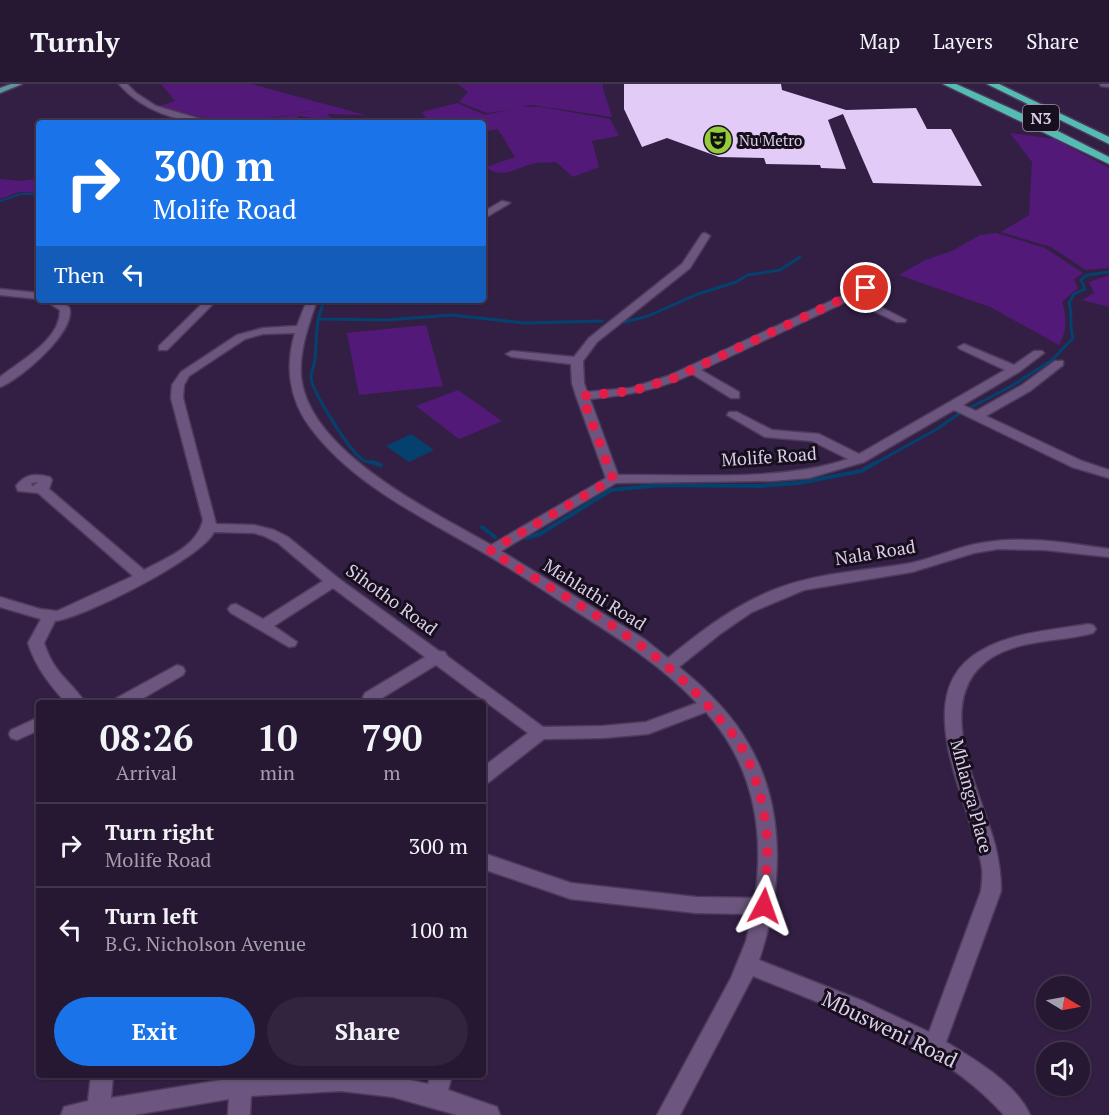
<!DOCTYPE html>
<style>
:root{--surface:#261733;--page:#32243f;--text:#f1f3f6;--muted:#a49fac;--line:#42364e;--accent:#1a73e8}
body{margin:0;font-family:"PT Serif",serif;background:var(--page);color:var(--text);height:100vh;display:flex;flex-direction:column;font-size:22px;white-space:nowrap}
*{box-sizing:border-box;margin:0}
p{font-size:20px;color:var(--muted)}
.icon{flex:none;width:33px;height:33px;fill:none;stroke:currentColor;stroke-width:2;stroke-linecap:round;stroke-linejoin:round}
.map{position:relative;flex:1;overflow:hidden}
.details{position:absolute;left:36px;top:616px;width:450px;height:378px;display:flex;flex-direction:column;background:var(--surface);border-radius:6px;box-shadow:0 2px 4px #0004,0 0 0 2px var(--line)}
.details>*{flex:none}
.hud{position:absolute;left:36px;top:36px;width:450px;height:183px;border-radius:6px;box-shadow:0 2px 4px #0004,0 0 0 2px var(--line);background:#1a73e8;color:#fff;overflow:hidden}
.needle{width:39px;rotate:100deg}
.tools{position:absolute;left:1036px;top:892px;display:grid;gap:12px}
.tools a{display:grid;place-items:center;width:54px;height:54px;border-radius:50%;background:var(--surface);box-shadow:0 2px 4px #0004,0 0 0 2px var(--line);font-size:30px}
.pin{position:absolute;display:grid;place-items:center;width:51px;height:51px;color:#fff;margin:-26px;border:3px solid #fff;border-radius:50%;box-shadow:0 2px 6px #0007}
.me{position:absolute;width:66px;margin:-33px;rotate:4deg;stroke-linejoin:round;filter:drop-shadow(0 0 4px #0008)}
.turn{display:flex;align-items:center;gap:21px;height:126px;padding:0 18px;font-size:27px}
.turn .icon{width:78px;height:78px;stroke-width:2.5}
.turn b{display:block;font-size:42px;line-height:51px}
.then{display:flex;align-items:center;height:57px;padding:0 18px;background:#0003;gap:12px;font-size:22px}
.eta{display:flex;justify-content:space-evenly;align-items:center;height:102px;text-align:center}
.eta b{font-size:36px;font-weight:600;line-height:42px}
.cta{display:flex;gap:12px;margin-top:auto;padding:12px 18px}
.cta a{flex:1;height:69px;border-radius:36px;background:var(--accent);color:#fff;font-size:24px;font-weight:600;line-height:69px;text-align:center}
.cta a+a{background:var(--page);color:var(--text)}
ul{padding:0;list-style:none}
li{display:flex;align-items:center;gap:18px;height:84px;padding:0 18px;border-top:2px solid var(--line)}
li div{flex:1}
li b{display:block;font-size:22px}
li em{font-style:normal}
header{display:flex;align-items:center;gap:36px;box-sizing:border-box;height:84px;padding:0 30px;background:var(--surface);border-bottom:2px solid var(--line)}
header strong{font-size:28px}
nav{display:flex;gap:33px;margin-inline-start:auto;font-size:21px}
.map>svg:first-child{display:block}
.green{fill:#531979}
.water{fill:#04416e}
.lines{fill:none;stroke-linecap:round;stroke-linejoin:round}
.stream-far2{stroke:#04416e;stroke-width:2}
.stream-far1{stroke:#04416e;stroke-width:3}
.stream{stroke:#04416e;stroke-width:4}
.building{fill:#e2cbf7}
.minor-casing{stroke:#4d3b5a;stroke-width:3}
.major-casing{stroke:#4d3b5a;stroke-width:3}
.highway-casing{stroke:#4d3b5a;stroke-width:3}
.minor{fill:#6c567f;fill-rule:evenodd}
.major{fill:#5e939f;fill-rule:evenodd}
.highway{fill:#55bcb4;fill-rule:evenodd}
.route{stroke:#e11d48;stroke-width:10;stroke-dasharray:0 18}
.labels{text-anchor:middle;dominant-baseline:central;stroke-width:6;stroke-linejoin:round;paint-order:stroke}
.far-poi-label{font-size:15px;fill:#dbcfe7;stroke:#170e1e;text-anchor:start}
.shield{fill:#170e1e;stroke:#a095ab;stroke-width:1.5}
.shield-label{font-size:16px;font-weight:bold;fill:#dbcfe7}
.street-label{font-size:18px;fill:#dbcfe7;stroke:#170e1e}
.near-street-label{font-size:21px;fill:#dbcfe7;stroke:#170e1e}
</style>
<header>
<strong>Turnly</strong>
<nav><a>Map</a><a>Layers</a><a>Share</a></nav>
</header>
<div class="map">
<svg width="1109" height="1031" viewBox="0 0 1109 1031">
<rect width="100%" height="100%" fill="#331f44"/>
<!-- green -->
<path class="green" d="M161,0h90l114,31 -38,-1 6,6 -4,1 -30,-5 -4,4 -47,3 79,-15 -85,15h-19l-63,-17 15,-5z
M458,0h145v5l9,28 -80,-12 -10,2h19l69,12 9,17 -27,5 7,26 -26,10 -17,-15c-7,1 -14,0 -20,1 -18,3 -33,18 -50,4l29,-10 -17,-28 -15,3v-9h-54l-7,-11 35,-9 28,12 24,-5 -22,3 -28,-11 9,-10z
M1010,49l45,6 54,29v100l-23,2 -35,-23 -50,-15 28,-17 3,-53z
M0,95l19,2 20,-2v14l-19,-1 -20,7z
M996,149l49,15 38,25 -9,6 4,9 -16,14c5,14 5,30 -3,43l-69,-38 -91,-32 26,-15 27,-9 28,-16z
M1109,191v32l-27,-7 12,-7 -5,-11z
M426,241l17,61 -84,9 -12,-62z
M458,306l44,31 -43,18 -43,-33z"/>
<!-- water -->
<path class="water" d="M411,350l23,16 -25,12 -23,-16z"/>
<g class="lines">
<!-- stream-far2 -->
<path class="stream-far2" d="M0,117l21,-7h18"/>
<!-- stream-far1 -->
<path class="stream-far1" d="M325,216c-10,20 -8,38 -10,59 -1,7 -4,12 -4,19 2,15 39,74 52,82 4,2 10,3 14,4
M320,235l67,1 64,-5 74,8 77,-2
M625,238l23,-6 50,-22 38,-12 12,-7 32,-5 20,-13
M874,380l63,-35 23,-16 50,-26 42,-27 21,-22c-4,-12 0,-23 -4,-35l5,-9 11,-5 -4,-9 6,-5 22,-3"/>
<!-- stream -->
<path class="stream" d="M371,378l10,3
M482,443l13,10
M526,454l14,-4 71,-44 49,-5 100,1 39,-3 62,-12 16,-9"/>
</g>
<!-- building -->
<path class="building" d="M624,0h157l1,6 64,20 70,-2 11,21h24l31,57 -109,-3 -30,-69 -15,6 18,49 -25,-1 -1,-3 -54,-1 -2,-6 -45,-1 -52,-19 -25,9 -18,-38z"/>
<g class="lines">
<!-- minor casing -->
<g class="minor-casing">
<path id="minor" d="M119,0h8l9,9 20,13 58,17c-34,0 -72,-12 -95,-39z
M1100,0h9v3l-8,-1z
M502,117l8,2 -27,16v-7z
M705,149l5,3 -20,32 -93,74 -14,19 1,22 3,9 44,-4 37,-12 213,-98 4,1v4l-26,13 47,24 -1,2h-8l-47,-22 -149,70 38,22v6h-8l-39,-24c-33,16 -66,21 -102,25l28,76c72,-1 163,7 230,-16l-36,-18 -47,-4 -38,-22 2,-3h8l35,18 47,4 40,20 146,-84 -45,-21 -2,-2 6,-3 50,21 20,-14h8l2,2 -25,19 -56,33 13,6 46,-26 33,-24h8v4l-33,26 -44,25 96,45 27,9v8l-37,-11 -118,-57 -90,52 -55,16 -37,3 -156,2 -115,68 143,88 24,19c33,-27 68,-54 108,-69 43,-17 90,-18 135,-26 24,-5 46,-16 70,-20 43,-8 86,0 128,6v8l-64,-7 -47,-1 -24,4 -62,19 -108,18 -52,22 -32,22 -41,33c27,22 53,47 70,78 38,65 33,148 10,215l104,41 66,31 52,-141c1,-8 2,-15 1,-23 -9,-63 -79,-175 0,-218 31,-18 72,-20 106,-26l5,1 3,4 -3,4c-32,9 -73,6 -102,25 -62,41 -10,133 4,187 4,16 6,30 6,46l-55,151c28,17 71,42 84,73h-26c-64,-72 -164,-103 -251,-139l-73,139h-23l74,-137 15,-37 6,-27 -56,-1 -125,-14 -88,-30v-16l88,30 125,14 59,1c10,-69 -2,-133 -49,-186l-58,22 -45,4 -59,1 -55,43 -6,2v-17l45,-34 -92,-68 -59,36h-12l-2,-4 2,-4 60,-36 -92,-69 -59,38 23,16 -2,4 -6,1 -58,-34 -3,-4 3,-4 5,-1 27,15 60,-38 -45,-38 -14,-7 -10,-3 -40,-1c-12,26 -129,85 -159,89l-11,22c11,33 26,36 42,61h-19c-17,-19 -31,-36 -39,-61l13,-24 -41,-12v-10l40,12 17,2 76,-35 -95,-83 -20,-2 -2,-5c9,-12 19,-13 34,-9l2,3 -3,9 95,81c22,-12 53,-23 59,-50l-32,-122 1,-13 9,-13 56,-37 26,-7 34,-2 10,-26h10c-8,24 -18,50 -16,76 7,76 131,135 190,169l115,-67 -30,-82 -4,-13 -1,-19 -59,-7 -6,-3 6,-3 62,6 15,-19 93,-74 20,-30zM295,249c-10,33 -6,66 15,94 40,54 104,86 160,118 36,20 70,43 104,65 44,28 87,55 123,93l-51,19 -43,4 -60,1 -96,-71 -2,-4 -6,-1 -101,-73 -50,-41 -14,-7 -20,-5 -38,-1 -33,-126 1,-13 5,-9 56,-37 18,-5zM38,398l-5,4 -2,-1 1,-2z
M0,205l39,4v6l-39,-4z
M44,216h13l12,7c9,23 -49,73 -69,80v-10c20,-16 61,-37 60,-67z
M206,216h11l-50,50h-8v-4z
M177,581l6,2 2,4 -2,4 -50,29h-22l2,-4z
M39,633v13l-22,10 -6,-2 -2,-4 2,-4z
M91,992h22l-2,22 135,-22h146l36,8 2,-8h22l-4,14 49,17 3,8h-43l-64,-18 -52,-6 -90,5 -1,19h-22l1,-16 -95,16h-73l3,-8 24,-6z"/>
</g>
<!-- major casing -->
<g class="major-casing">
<path id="major" d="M11,0h11l-22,9v-5z"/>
</g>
<!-- highway casing -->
<g class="highway-casing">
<path id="highway" d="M943,0h13l78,35 75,38v7z
M987,0h12l110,53v7z"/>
</g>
<!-- minor -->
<use href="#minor" class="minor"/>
<!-- major -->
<use href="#major" class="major"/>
<!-- highway -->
<use href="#highway" class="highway"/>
</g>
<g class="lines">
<!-- route -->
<path class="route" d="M764,822c1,-22 4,-45 3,-68 -2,-29 -10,-62 -24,-88 -7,-14 -18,-25 -28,-36 -60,-72 -147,-114 -225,-163l123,-72 -31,-83 50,-5 40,-12 194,-91"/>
</g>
<!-- icons -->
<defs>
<g id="theatre-disc" transform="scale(1.5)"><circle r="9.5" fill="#96cc3a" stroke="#170e1e"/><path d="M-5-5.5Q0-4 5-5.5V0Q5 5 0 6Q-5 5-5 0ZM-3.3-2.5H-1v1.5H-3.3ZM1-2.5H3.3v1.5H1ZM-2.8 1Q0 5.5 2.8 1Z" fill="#111"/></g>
</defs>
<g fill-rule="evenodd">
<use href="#theatre-disc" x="718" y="56"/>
</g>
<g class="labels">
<!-- far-poi labels -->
<g class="far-poi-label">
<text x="739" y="56">Nu Metro</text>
</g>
<!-- shield labels -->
<rect class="shield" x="1023" y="21" width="36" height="26" rx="4.5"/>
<g class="shield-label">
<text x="1041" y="34">N3</text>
</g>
<!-- street labels -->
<g class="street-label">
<text transform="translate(769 372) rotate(-4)">Molife Road</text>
<text transform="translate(875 468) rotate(-9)">Nala Road</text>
<text transform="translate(595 510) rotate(32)">Mahlathi Road</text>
<text transform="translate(392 515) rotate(36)">Sihotho Road</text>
<text transform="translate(972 712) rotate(75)">Mhlanga Place</text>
</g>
<!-- near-street labels -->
<g class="near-street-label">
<text transform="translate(890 945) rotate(26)">Mbusweni Road</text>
</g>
</g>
</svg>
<div class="tools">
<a><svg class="needle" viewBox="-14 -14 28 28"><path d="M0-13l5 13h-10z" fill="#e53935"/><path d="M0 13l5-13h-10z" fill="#a49fac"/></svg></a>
<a><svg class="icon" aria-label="sound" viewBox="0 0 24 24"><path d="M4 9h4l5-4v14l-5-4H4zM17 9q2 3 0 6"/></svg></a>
</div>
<div class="pin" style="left:866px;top:204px;background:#d93025"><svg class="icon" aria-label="arrive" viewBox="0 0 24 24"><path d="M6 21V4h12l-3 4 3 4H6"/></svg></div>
<svg class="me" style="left:764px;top:822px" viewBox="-20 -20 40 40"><path d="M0-17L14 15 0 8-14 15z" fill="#e11d48" stroke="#fff" stroke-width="4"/></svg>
<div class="hud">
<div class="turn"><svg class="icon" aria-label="right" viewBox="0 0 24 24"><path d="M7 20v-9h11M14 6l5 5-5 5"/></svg><div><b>300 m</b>Molife Road</div></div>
<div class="then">Then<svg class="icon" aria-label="left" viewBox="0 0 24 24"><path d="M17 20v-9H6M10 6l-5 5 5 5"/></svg></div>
</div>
<section class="details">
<div class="eta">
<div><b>08:26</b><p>Arrival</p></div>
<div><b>10</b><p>min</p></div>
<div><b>790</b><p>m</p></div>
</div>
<ul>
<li><svg class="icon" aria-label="right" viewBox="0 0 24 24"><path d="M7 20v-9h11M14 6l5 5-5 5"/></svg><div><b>Turn right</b><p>Molife Road</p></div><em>300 m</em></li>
<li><svg class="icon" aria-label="left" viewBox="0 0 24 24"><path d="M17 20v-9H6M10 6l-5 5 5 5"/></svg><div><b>Turn left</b><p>B.G. Nicholson Avenue</p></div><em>100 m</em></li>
</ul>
<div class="cta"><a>Exit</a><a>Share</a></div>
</section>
</div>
